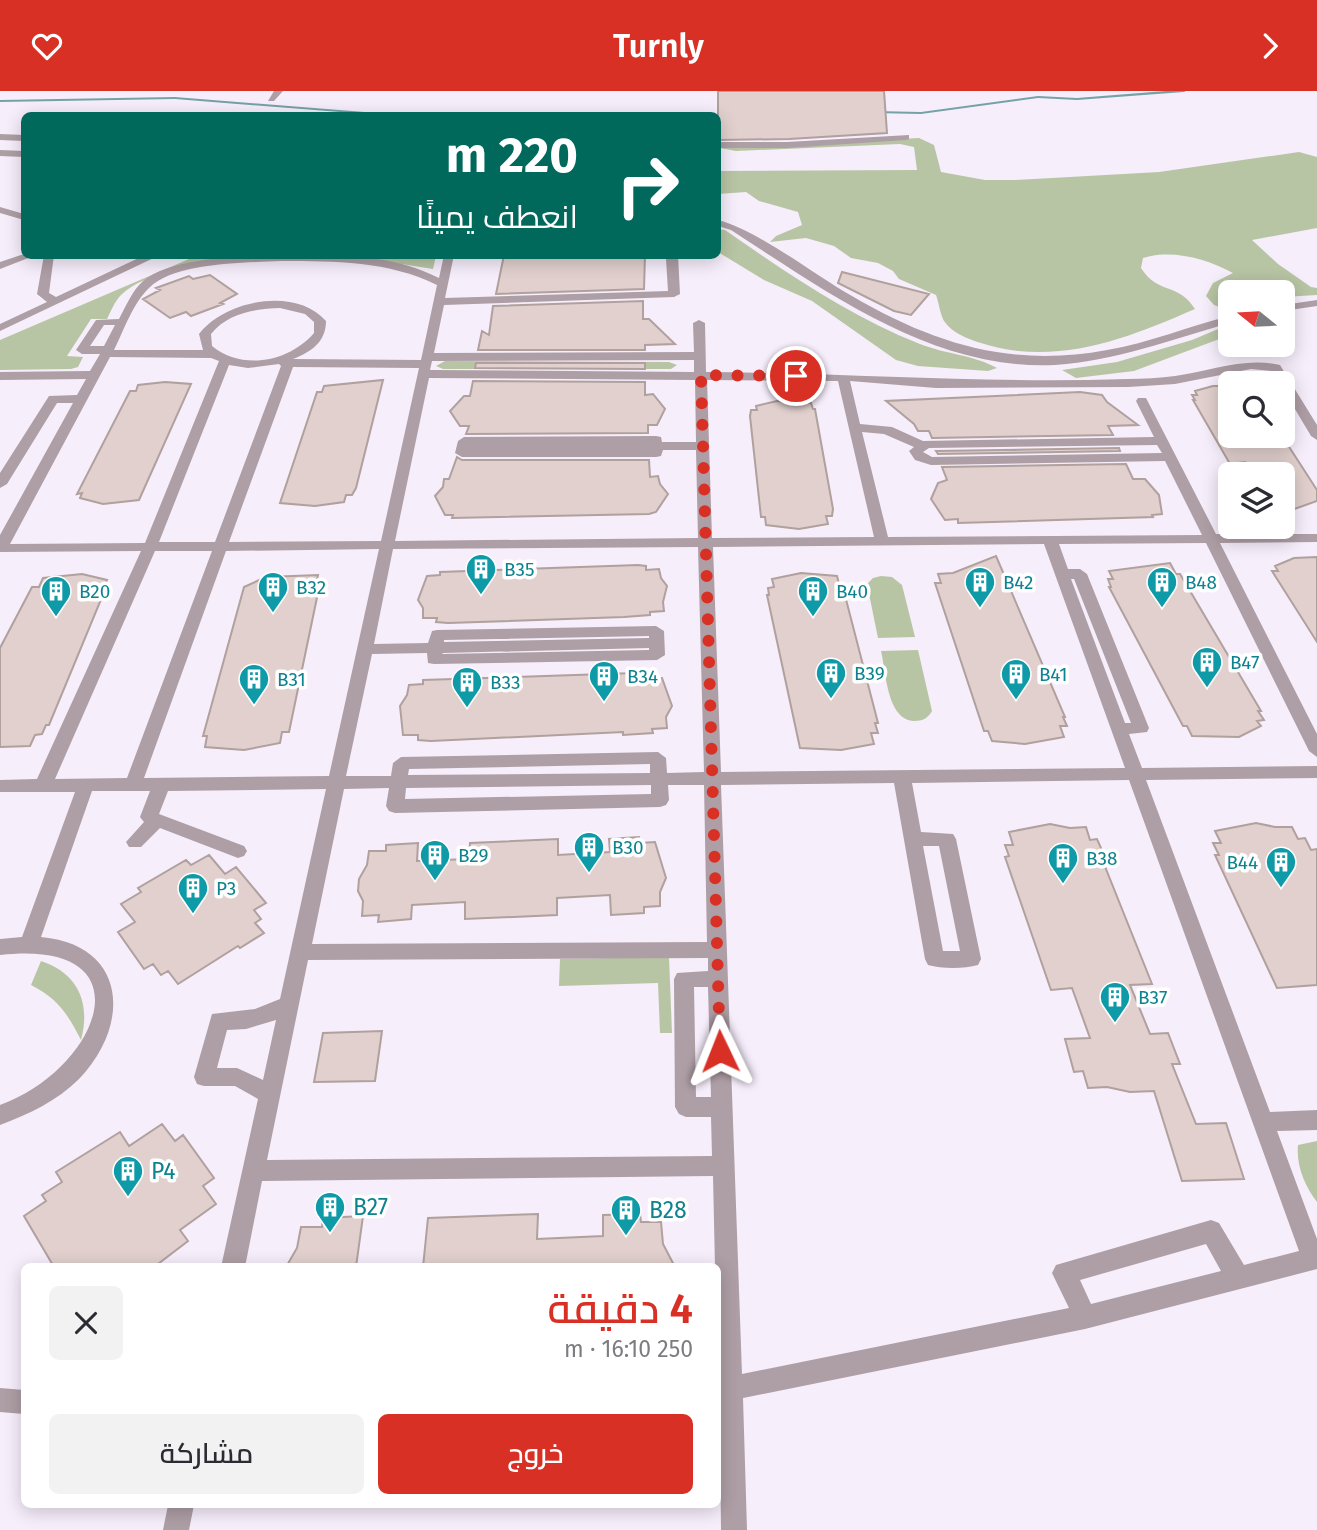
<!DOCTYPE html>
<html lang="ar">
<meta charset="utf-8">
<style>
:root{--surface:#fff;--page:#f2f2f3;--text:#2b2b33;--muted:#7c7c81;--accent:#d93025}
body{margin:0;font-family:"Fira Sans",Cairo,sans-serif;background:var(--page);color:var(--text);direction:rtl;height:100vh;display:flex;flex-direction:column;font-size:26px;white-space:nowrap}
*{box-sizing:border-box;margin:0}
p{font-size:23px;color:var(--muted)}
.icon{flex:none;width:38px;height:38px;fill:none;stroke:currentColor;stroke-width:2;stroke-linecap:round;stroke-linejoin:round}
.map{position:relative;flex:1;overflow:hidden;direction:ltr}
.side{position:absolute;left:21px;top:1172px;width:700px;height:245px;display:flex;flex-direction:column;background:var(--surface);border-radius:10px;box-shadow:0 4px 18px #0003;direction:rtl}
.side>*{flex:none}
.guide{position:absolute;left:21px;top:21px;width:700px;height:147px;border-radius:10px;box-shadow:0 4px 18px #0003;direction:rtl;background:#00695c;color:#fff;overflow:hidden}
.needle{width:46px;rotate:288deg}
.tools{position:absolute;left:1218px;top:189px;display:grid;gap:14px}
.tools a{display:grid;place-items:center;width:77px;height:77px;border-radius:10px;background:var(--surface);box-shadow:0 4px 18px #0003;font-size:35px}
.pin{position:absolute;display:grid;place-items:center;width:60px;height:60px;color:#fff;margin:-30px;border:4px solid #fff;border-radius:50%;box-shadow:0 2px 7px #0007}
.me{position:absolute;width:77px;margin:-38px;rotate:358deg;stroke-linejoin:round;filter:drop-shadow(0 0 5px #0008)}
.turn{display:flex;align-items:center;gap:24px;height:147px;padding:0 28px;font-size:32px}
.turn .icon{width:91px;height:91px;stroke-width:2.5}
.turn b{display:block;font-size:49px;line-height:60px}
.round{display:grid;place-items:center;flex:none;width:74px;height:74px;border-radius:10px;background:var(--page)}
.head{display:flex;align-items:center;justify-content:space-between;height:119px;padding:0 28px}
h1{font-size:42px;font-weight:600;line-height:52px;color:var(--accent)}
.button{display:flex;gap:14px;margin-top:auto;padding:14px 28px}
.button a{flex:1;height:80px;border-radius:10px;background:var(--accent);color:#fff;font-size:28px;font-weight:600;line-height:80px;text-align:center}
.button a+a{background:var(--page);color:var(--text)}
header{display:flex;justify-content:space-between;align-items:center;height:91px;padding:0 28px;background:var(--accent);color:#fff;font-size:32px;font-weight:600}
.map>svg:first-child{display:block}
.green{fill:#b8c5a4}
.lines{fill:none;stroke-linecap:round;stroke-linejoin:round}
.stream{fill:#75a2a7;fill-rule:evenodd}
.building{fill:#e1d0ce;stroke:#b0a09e;stroke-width:2}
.minor{fill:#ae9ea5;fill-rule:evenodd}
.route{stroke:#d93025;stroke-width:12;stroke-dasharray:0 21.6}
.labels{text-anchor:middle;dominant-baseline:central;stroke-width:7;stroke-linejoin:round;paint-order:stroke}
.culture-label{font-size:19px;fill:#0d838f;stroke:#fff;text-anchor:start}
.near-culture-label{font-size:23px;fill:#0d838f;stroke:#fff;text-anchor:start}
</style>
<header><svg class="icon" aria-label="forward" viewBox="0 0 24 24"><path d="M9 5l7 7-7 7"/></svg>Turnly<svg class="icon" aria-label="heart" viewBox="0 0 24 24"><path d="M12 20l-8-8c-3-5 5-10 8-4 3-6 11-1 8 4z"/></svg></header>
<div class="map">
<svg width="1317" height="1439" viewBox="0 0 1317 1439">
<rect width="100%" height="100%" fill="#f6eefb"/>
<!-- green -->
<path class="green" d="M919,47l15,7 7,27 44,8h30l144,-8 140,-20 18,5v71l-65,12 26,24 33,23 6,1v7l-34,2v-5h-53l-2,18 -14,-5 -8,-9 7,-13 20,-10c-26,-14 -61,-24 -90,-15l-2,10c17,27 37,14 54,41 -69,30 -139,58 -214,34 -13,-4 -29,-10 -37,-22 -4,-7 -5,-18 -8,-26l-37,-16 -6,-8 -15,-8 -27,-5 -17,-12 -28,-8 -36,4 6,-6 26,-11 -4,-13 -39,-11 -13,-9 -28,2v-23l199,-1 -3,-23 -14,-3 -164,7 -16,-3z
M718,138l7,1c62,43 124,86 195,114 25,10 54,11 77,24l-9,3 -70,-5 -22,-6 -84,-59 -48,-21 -46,-28z
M196,165h108c-47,1 -150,6 -183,39 -6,6 -10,16 -14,24h-16l-24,37 16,1 -5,10 -7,2 -71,1v-30z
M318,165h118l-3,13 -51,-8z
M1230,233v11l-96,36 -58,7 -14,-8 55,-8 75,-22z
M445,270l224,1 8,3 -6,4h-228l-7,-3z
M881,485l11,1 10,8 13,52 -37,1 -11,-54 6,-6z
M918,559l14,61c-4,7 -9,10 -18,10 -27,-1 -28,-49 -33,-70z
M669,866l3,76h-12l-2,-50 -99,3 1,-27z
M41,870c37,12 50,42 40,79 -13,-26 -24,-42 -50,-55z
M1317,1050v61c-12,-16 -21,-36 -19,-57z"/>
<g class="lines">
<!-- stream -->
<path class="stream" d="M1165,0h21l-2,1 -107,8 -39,-2 -117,16 -47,-1 -2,-1 2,-1 47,1 117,-16 39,2z
M175,6l215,17 2,1h-14l-203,-16 -175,3v-2z"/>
</g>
<!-- building -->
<path class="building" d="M718,0h166l3,42 -98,6 -71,1z
M504,164h141l-1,34 -148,5z
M842,181l87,22 -18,21 -17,-4 -56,-28z
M210,184l27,19 -17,9 3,1 -32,12 -5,-4 -16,6 -27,-19 17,-9 -4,-2 33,-12 4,3z
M643,210v18h6l26,25 -30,1v5h-167l4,-19 7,4 4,-29z
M476,272h169v6l-170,-1z
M383,289l-27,108 -4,7h-6l-2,7 -29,4 -35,-3 37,-111h5l2,-6z
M473,290l172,1v13l8,-1 12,15 -8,16h-9v8l-182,1 3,-8h-9l-10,-15 14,-15h6z
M165,291l26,2 -52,116 -36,4 -23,-6 2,-5 -5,1 53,-103h6l2,-6z
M1213,295h17v50h52l35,54v11l-34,12v-39h-31l-7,-12 -15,2 -37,-64h2l-3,-5h5l-2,-4z
M1080,301l22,3 5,7 31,23 -30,1 5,9 -181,3 -3,-7h-11l-4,-7 -28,-23z
M777,310l34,2 2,6h2l18,100 -1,7h-6l2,8 -29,5 -33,-4 -1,-8h-4l-11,-101 1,-6h6l-1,-4z
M1119,357l1,3 -182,3 -2,-3z
M457,366l5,3h187l1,17 8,-1 2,8 8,10 -12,18 -7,2 -197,4 1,-3h-8l-10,-19 8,-9 1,-8h5z
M1126,373l7,15h12l14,16 3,19 -10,1 1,2 -195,6v-4l-13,1 -14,-21 7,-16 9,-3 -5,-13z
M996,465l69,161h-2l4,9h-7l4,11 -39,7 -33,-3 -4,-10h-4l-49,-148h6l-3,-9 15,-1z
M1317,466v85l-45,-71h6l-3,-5 19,-8z
M1170,472l6,11h4l81,137h-3l6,9 -7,1 4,5 -22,11 -47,-1 -5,-10h-4l-74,-139h2l-3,-8h5l-4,-8z
M638,474l8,1v4l13,-1 2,9 6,8 -4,16 1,9 -14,1v3l-26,2 -176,6 -12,-1 1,-4h-14v-10l-5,-8 9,-24 13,-1v-3z
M801,482l36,3 2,8h3l36,139h-3l3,10h-7l3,11 -33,6 -41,-2 -33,-153h2l-1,-7 6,-1 -2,-8z
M82,483l25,6 -3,5h3l-58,140h-3l-4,9 -7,1 -5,11 -30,1v-99l32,-61h7l4,-9z
M318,484l-2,9 4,-1 -31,149h-7l-2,11 -36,7 -39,-3 2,-11h-4l41,-149 22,-10z
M635,582l13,1v5l14,-1 10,28 -6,11 1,11 -15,1 1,4 -30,2v-3l-192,9 -13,-1v-5h-15l-3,-29 7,-11 2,-10 14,-1v-4z
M1256,732l19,4h17l6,12 7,-1 6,12 6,-1v136l-40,3 -62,-133h4l-6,-12h8l-6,-12z
M1050,733l20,4 16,-1 4,13 7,-1 11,25h-4l48,120 -22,1 20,49 18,-1 12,31h-8l24,60 30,-1 18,56 -62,2 -28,-90 -24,1 -23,-5 -19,1 -5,-17 -9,1 -9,-33 25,-1 -18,-50 -21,2 -46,-133 4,-1 -4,-11h8l-4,-13z
M639,746l1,6 15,-1 11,36 -6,14v14l-16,1v6l-33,2 -1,-20 -53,3v17l-92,4v-17l-53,3 -1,14 -33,3 1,-7 -17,1 1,-15 -5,-10 1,-12 8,-14 2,-14h17v-6l32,-2 -1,18 52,-2 1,-16 88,-4v16l52,-3 -1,-13z
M209,764l16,19 11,-7 30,36 -12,7 7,9 -6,4 9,10 -24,15 -2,-2 -60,38 -10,-13 -7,4 -8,-11 -9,5 -26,-37 17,-10 -14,-18 20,-12 -3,-4 48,-28 5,5z
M382,940l-7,50 -61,1 9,-49z
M162,1033l13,17 8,-6 31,43 -11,8 13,18 -36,26 8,11 -34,26h-100l-30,-51 22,-15 -4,-6 20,-13 -6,-10 64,-40 9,14z
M538,1123l-1,25 66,-3v-21l37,-1 1,8h20l2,22 12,23h-252l5,-49z
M363,1125l-7,51h-70l11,-19 4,-21h21l1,-9z"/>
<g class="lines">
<!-- minor -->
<path class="minor" d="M274,0h9l-9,10h-6z
M0,43l24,1v6l-24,-1z
M909,44v4l-3,1 -119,8h-69v-6h69z
M0,59l24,1v6l-24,-1z
M0,116l24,7v6l-24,-7z
M718,129c41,11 95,54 134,76 82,48 160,72 255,54 42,-7 82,-24 123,-34v7c-57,16 -115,38 -175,42 -121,6 -228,-73 -324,-135l-13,-4z
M24,163l12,1 -36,14v-7z
M44,164h10l-5,38 7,4 89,-42h15l-160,76v-7l47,-22 -10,-8z
M261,164c59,0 124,-5 178,23l5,-23h10l-9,43 223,-7 -2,-32 1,-4h11l2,39 -6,3 -230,8 -10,48 260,-1 -1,-29 6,-3 6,3 1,49c141,1 281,12 421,7 16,0 33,-1 48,-3 36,-5 69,-19 105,-11l37,60v15l-6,-4 -28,-47v-6h-4l-7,-12 -21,-2 -76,15 -47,3 -192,1 -86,-7 10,43 32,3 31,14 231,-4 -18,-36 2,-3h8l70,136h101v8l-97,1 97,191v23l-8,-6 -103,-208 -147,1 9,25h12l7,5 62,154 -2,4 -18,2 13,34 175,-2v12l-171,2 124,332 47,-2v20l-40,1 40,108v30l-232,60 -342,69 4,132h-26l-3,-263h-3l-2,-91 -451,5 -17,86h-24l37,-168 -23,-13h-31l-7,-2 -3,-7 18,-63 43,-5 25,-10 46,-210 -158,2 -9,23 85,32 3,5 -3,5 -6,2 -78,-30 -19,19h-12l-3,-5 18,-20 -4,-5 10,-26h-58l-51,146c87,8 90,88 38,142 -22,22 -50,35 -79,46v-20c101,-37 150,-167 0,-150v-16l22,-2 53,-145h-75v-12l37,-1 104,-228 -141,1v-17l73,-132h-16l-50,81 -7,4v-15l49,-77 28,-1 9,-16 -86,1v-8l90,-1 10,-17h-18l-6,-4 20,-30 23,-1c7,-13 13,-28 24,-38 25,-21 86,-24 118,-26zM281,170c53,0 108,0 156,24l-16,75 -128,-1c18,-7 33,-17 33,-38 -30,-35 -101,-21 -127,13l4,16h-89c10,-20 19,-47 35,-62 26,-26 97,-25 132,-27zM280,217l25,6 9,8v11c-25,29 -72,38 -102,13l-1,-12c17,-21 43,-25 69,-26zM104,234h11l-11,21h-14zM110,266l101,1 8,3 -74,182 -135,1zM694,269v12l-264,-2 2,-9zM279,273l2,2 -66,176h-56l70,-177 19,3zM293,276l126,1 -38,173 -152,1zM429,287l266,2 1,62h-34l-1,-5 -5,-1 -192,1 -6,4 -3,12 7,4h194l5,-1 2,-6h33l2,88 -303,3zM707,289l131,1 36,156 -162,1zM862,341l22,2 30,13 -5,4 6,9 16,5 234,-4 37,74 -314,2zM1157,354l5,8 -230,4 -9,-5 6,-4zM1044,453l81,224 -404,4 -8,-225zM698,456l6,225 -37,1 -1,-15 -8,-6 -257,5 -8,6 -2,13h-45l26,-122 55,-1 1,10 6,1 223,-4 8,-5 -1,-24 -8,-5 -219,4 -5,1 -4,12 -54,1 19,-95zM379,458l-50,227 -185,2 82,-227zM155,460h57l-85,227 -72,1zM1071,488h3l57,144h-6zM649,545v2l-205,4v-2zM649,557v2l-207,4 1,-1zM650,673v9l-242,2 1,-6zM1129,689l170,471 -55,14 -25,-42 -8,-3 -155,45 -4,8 17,35 -327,66 -21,-589 173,-2 31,176 3,6c14,4 36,4 50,0l3,-6 -25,-120 -3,-5 -32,-2 -9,-49zM651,694v9l-246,5 1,-11zM668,694h36l3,157 -395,2 32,-155 45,-1 -3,18 3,5 6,2 265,-6 6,-2 3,-5zM923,755h16l21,105h-17zM708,867v13l-31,2 -3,6 1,128 4,7 7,3h25l1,39 -445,4 41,-200zM694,896h14l3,110h-15zM276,929l-13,60 -26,-12h-20l10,-38 19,-1zM1206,1153l15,27 -130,33 -11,-24z
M1317,209v6l-34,5v-6z
M0,1297l24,2v24l-24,-2z
M168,1414h26l-5,25h-26z"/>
</g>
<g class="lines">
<!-- route -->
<path class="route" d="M720,960l-19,-676 95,1"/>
</g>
<!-- icons -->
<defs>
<g id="building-pin" transform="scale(1.575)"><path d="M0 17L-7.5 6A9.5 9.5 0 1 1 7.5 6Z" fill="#0f9aa8" stroke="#fff"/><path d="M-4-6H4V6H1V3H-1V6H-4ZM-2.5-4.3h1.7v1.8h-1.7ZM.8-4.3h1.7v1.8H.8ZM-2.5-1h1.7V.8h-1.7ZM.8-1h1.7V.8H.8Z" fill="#fff"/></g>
</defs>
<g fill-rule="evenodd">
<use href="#building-pin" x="481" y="478"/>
<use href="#building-pin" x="980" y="491"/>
<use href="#building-pin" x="1162" y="491"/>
<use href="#building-pin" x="273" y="496"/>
<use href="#building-pin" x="56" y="500"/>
<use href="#building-pin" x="813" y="500"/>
<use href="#building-pin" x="1207" y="571"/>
<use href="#building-pin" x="831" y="582"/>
<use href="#building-pin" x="1016" y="583"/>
<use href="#building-pin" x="604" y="585"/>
<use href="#building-pin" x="254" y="588"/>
<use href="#building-pin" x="467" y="591"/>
<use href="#building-pin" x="589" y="756"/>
<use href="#building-pin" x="435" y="764"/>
<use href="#building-pin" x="1063" y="767"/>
<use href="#building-pin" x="1281" y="771"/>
<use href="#building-pin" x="193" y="797"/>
<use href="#building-pin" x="1115" y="906"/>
<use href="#building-pin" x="128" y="1080"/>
<use href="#building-pin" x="330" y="1116"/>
<use href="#building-pin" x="626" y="1119"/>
</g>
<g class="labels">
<!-- culture labels -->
<g class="culture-label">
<text x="504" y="478">B35</text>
<text x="1003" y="491">B42</text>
<text x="1185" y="491">B48</text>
<text x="296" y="496">B32</text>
<text x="79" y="500">B20</text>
<text x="836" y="500">B40</text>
<text x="1230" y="571">B47</text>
<text x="854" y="582">B39</text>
<text x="1039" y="583">B41</text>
<text x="627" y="585">B34</text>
<text x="277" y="588">B31</text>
<text x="490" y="591">B33</text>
<text x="612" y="756">B30</text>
<text x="458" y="764">B29</text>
<text x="1086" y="767">B38</text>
<text x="1258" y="771" text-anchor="end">B44</text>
<text x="216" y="797">P3</text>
<text x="1138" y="906">B37</text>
</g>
<!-- near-culture labels -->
<g class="near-culture-label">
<text x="151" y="1080">P4</text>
<text x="353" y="1116">B27</text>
<text x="649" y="1119">B28</text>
</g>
</g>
</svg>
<div class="tools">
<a><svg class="needle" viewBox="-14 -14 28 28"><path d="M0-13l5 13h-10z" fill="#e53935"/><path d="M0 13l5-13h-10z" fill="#7c7c81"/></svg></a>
<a><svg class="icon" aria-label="search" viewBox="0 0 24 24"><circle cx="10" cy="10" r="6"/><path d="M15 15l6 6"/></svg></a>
<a><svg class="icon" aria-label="layers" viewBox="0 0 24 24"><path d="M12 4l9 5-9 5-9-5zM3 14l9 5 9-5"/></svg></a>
</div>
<div class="pin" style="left:796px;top:285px;background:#d93025"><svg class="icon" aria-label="arrive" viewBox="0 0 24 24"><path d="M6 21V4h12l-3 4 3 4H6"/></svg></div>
<svg class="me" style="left:720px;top:960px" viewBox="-20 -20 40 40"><path d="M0-17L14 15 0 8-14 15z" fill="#d93025" stroke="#fff" stroke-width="4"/></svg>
<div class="guide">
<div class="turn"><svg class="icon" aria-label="right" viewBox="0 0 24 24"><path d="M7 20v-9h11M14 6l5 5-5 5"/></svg><div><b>220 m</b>انعطف يمينًا</div></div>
</div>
<section class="side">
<div class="head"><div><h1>4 دقيقة</h1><p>250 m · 16:10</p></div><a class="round"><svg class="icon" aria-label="close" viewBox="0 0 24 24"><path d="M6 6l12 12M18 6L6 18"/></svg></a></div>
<div class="button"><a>خروج</a><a>مشاركة</a></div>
</section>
</div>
